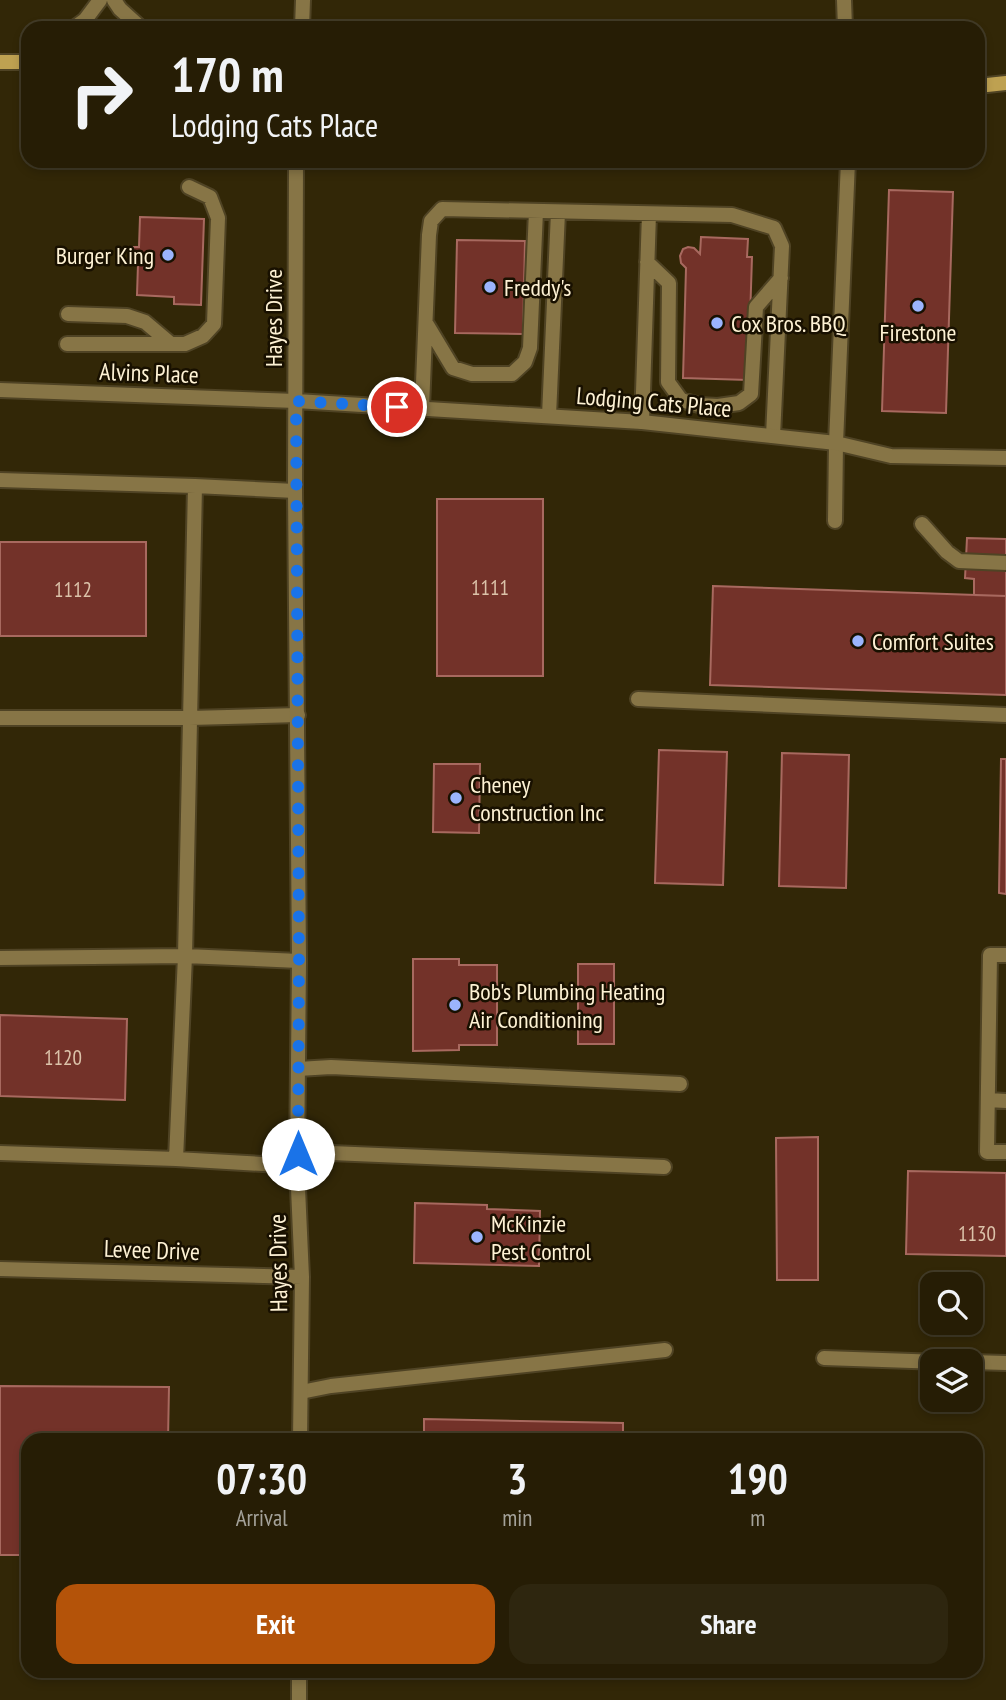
<!DOCTYPE html>
<style>
:root{--surface:#261d05;--page:#2e260f;--text:#f1f3f6;--muted:#a4a29a;--line:#423b27;--accent:#b45309}
body{margin:0;font-family:"PT Sans Narrow",sans-serif;background:var(--page);color:var(--text);height:100vh;display:flex;flex-direction:column;font-size:26px;white-space:nowrap}
*{box-sizing:border-box;margin:0}
p{font-size:23px;color:var(--muted)}
.icon{flex:none;width:38px;height:38px;fill:none;stroke:currentColor;stroke-width:2;stroke-linecap:round;stroke-linejoin:round}
.map{position:relative;flex:1;overflow:hidden}
.panel{position:absolute;left:21px;top:1433px;width:962px;height:245px;display:flex;flex-direction:column;background:var(--surface);border-radius:21px;box-shadow:0 4px 10px #0003,0 0 0 2px var(--line)}
.panel>*{flex:none}
.guide{position:absolute;left:21px;top:21px;width:964px;height:147px;border-radius:21px;box-shadow:0 4px 10px #0003,0 0 0 2px var(--line);background:#261d05;color:var(--text);overflow:hidden}
.tools{position:absolute;left:920px;top:1272px;display:grid;gap:14px}
.tools a{display:grid;place-items:center;width:63px;height:63px;border-radius:14px;background:var(--surface);box-shadow:0 4px 10px #0003,0 0 0 2px var(--line);font-size:35px}
.pin{position:absolute;display:grid;place-items:center;width:60px;height:60px;color:#fff;margin:-30px;border:4px solid #fff;border-radius:50%;box-shadow:0 2px 7px #0007}
.me{position:absolute;width:77px;margin:-38px;rotate:0deg;stroke-linejoin:round;filter:drop-shadow(0 0 5px #0008)}
.turn{display:flex;align-items:center;gap:24px;height:147px;padding:0 35px;font-size:32px}
.turn .icon{width:91px;height:91px;stroke-width:2.5}
.turn b{display:block;font-size:49px;line-height:60px}
.eta{display:flex;justify-content:space-evenly;align-items:center;height:119px;text-align:center}
.eta b{font-size:42px;font-weight:600;line-height:49px}
.cta{display:flex;gap:14px;margin-top:auto;padding:14px 35px}
.cta a{flex:1;height:80px;border-radius:21px;background:var(--accent);color:#fff;font-size:28px;font-weight:600;line-height:80px;text-align:center}
.cta a+a{background:var(--page);color:var(--text)}
.map>svg:first-child{display:block}
.building{fill:#733229;stroke:#a8695f;stroke-width:2}
.lines{fill:none;stroke-linecap:round;stroke-linejoin:round}
.service-casing{stroke:#4f4324;stroke-width:18}
.minor-casing{stroke:#4f4324;stroke-width:18}
.secondary-casing{stroke:#4f4324;stroke-width:18}
.service{stroke:#877546;stroke-width:14}
.minor{stroke:#877546;stroke-width:14}
.secondary{stroke:#bea151;stroke-width:14}
.route{stroke:#1a73e8;stroke-width:12;stroke-dasharray:0 21.6}
.poi-dot{fill:#9bb4fd;stroke:#181000;stroke-width:2.5}
.labels{text-anchor:middle;dominant-baseline:central;stroke-width:5;stroke-linejoin:round;paint-order:stroke}
.number-label{font-size:21px;fill:#dbc2a9}
.poi-label{font-size:24px;fill:#fef2d4;stroke:#181000;text-anchor:start}
.street-label{font-size:24px;fill:#fef2d4;stroke:#181000}
</style>
<div class="map">
<svg width="1006" height="1700" viewBox="0 0 1006 1700">
<rect width="100%" height="100%" fill="#322707"/>
<!-- building -->
<path class="building" d="M889,190l64,2 -7,221 -64,-2z
M140,217l64,2 -3,86 -27,-1v-7l-37,-2 1,-31h-6l1,-17h6z
M701,237l47,2 -1,18h5l-4,123 -65,-2 3,-110 -5,-5 -1,-7 3,-7 5,-2 6,1 6,6z
M457,240l68,1 -2,93 -68,-1z
M437,499h106v177h-106z
M967,538l39,1v57l-32,-1v-16l-9,-1z
M0,542h146v94h-146z
M713,586l293,10v99l-296,-10z
M659,750l68,2 -4,133 -68,-2z
M782,753l67,2 -3,133 -67,-2z
M1001,759h5v135l-7,-1z
M434,764h46l-1,69 -46,-1z
M413,959h46v6h38v80h-38v5l-46,1z
M578,964h36v80h-36z
M0,1015l127,4 -2,81 -125,-4z
M818,1137v143h-41l-1,-142z
M908,1171l98,2v83l-100,-2z
M415,1203l72,2v4l53,2 -1,55 -125,-3z
M0,1386l169,1 -1,53h-140v115h-28z
M424,1419l199,4v17h-199z"/>
<g class="lines">
<!-- service casing -->
<g class="service-casing">
<path id="service" d="M114,0l6,9 21,19
M844,0l1,28
M74,28l11,-8 15,-20
M647,262l22,21 -1,99 13,18 18,5 19,1 21,-3 12,-9 5,-87 25,-29
M68,314l59,2 18,6 26,22
M426,323l27,45 19,6h40l13,-12 5,-14 6,-137
M67,344h118l18,-8 11,-12 4,-106 -8,-21 -21,-10
M0,390l296,11
M422,408l7,-173 2,-14 11,-12 290,6 42,13 8,18 -9,190
M549,416l9,-204
M642,422l7,-208
M0,480l195,6 100,5
M835,521l1,-78
M922,524l25,28 12,9 47,2
M638,699l368,16
M0,718h190l108,-3
M1006,955h-16l-3,197h19
M0,958l185,-2 114,5
M298,1069l33,-2 349,17
M988,1100l18,1
M0,1153l176,6 121,7
M298,1154l33,-1 333,14
M176,1159l9,-203 10,-470
M824,1358l117,4
M971,1362l35,1
M301,1392l30,-6 334,-36"/>
</g>
<!-- minor casing -->
<g class="minor-casing">
<path id="minor" d="M302,28l1,-28
M296,161l-1,330 4,470 -2,205 5,111 -2,163
M296,401l346,21 194,21 55,13 115,2
M836,443l12,-282
M0,1269l302,8
M299,1671v29"/>
</g>
<!-- secondary casing -->
<g class="secondary-casing">
<path id="secondary" d="M0,62h28
M978,86l28,-3"/>
</g>
<!-- service -->
<use href="#service" class="service"/>
<!-- minor -->
<use href="#minor" class="minor"/>
<!-- secondary -->
<use href="#secondary" class="secondary"/>
</g>
<g class="lines">
<!-- route -->
<path class="route" d="M298,1154l1,-193 -3,-560 101,6"/>
</g>
<!-- markers -->
<g class="poi-dot">
<circle cx="168" cy="255" r="7"/>
<circle cx="490" cy="287" r="7"/>
<circle cx="918" cy="306" r="7"/>
<circle cx="717" cy="323" r="7"/>
<circle cx="858" cy="641" r="7"/>
<circle cx="456" cy="798" r="7"/>
<circle cx="455" cy="1005" r="7"/>
<circle cx="477" cy="1237" r="7"/>
</g>
<g class="labels">
<!-- number labels -->
<g class="number-label">
<text x="490" y="587">1111</text>
<text x="73" y="589">1112</text>
<text x="63" y="1057">1120</text>
<text x="977" y="1233">1130</text>
</g>
<!-- poi labels -->
<g class="poi-label">
<text x="154" y="255" text-anchor="end">Burger King</text>
<text x="504" y="287">Freddy's</text>
<text x="731" y="323">Cox Bros. BBQ</text>
<text x="918" y="332" text-anchor="middle">Firestone</text>
<text x="872" y="641">Comfort Suites</text>
<text x="470" y="784">Cheney<tspan x="470" dy="28">Construction Inc</tspan></text>
<text x="469" y="991">Bob's Plumbing Heating<tspan x="469" dy="28">Air Conditioning</tspan></text>
<text x="491" y="1223">McKinzie<tspan x="491" dy="28">Pest Control</tspan></text>
</g>
<!-- street labels -->
<g class="street-label">
<text transform="translate(273 318) rotate(-90)">Hayes Drive</text>
<text transform="translate(149 373) rotate(2)">Alvins Place</text>
<text transform="translate(654 402) rotate(5)">Lodging Cats Place</text>
<text transform="translate(152 1250) rotate(2)">Levee Drive</text>
<text transform="translate(278 1263) rotate(-91)">Hayes Drive</text>
</g>
</g>
</svg>
<div class="tools">
<a><svg class="icon" aria-label="search" viewBox="0 0 24 24"><circle cx="10" cy="10" r="6"/><path d="M15 15l6 6"/></svg></a>
<a><svg class="icon" aria-label="layers" viewBox="0 0 24 24"><path d="M12 4l9 5-9 5-9-5zM3 14l9 5 9-5"/></svg></a>
</div>
<div class="pin" style="left:397px;top:407px;background:#d93025"><svg class="icon" aria-label="arrive" viewBox="0 0 24 24"><path d="M6 21V4h12l-3 4 3 4H6"/></svg></div>
<svg class="me" style="left:298px;top:1154px" viewBox="-20 -20 40 40"><circle r="19" fill="#fff"/><path d="M0-13L10 11 0 6-10 11z" fill="#1a73e8"/></svg>
<div class="guide">
<div class="turn"><svg class="icon" aria-label="right" viewBox="0 0 24 24"><path d="M7 20v-9h11M14 6l5 5-5 5"/></svg><div><b>170 m</b>Lodging Cats Place</div></div>
</div>
<section class="panel">
<div class="eta">
<div><b>07:30</b><p>Arrival</p></div>
<div><b>3</b><p>min</p></div>
<div><b>190</b><p>m</p></div>
</div>
<div class="cta"><a>Exit</a><a>Share</a></div>
</section>
</div>
